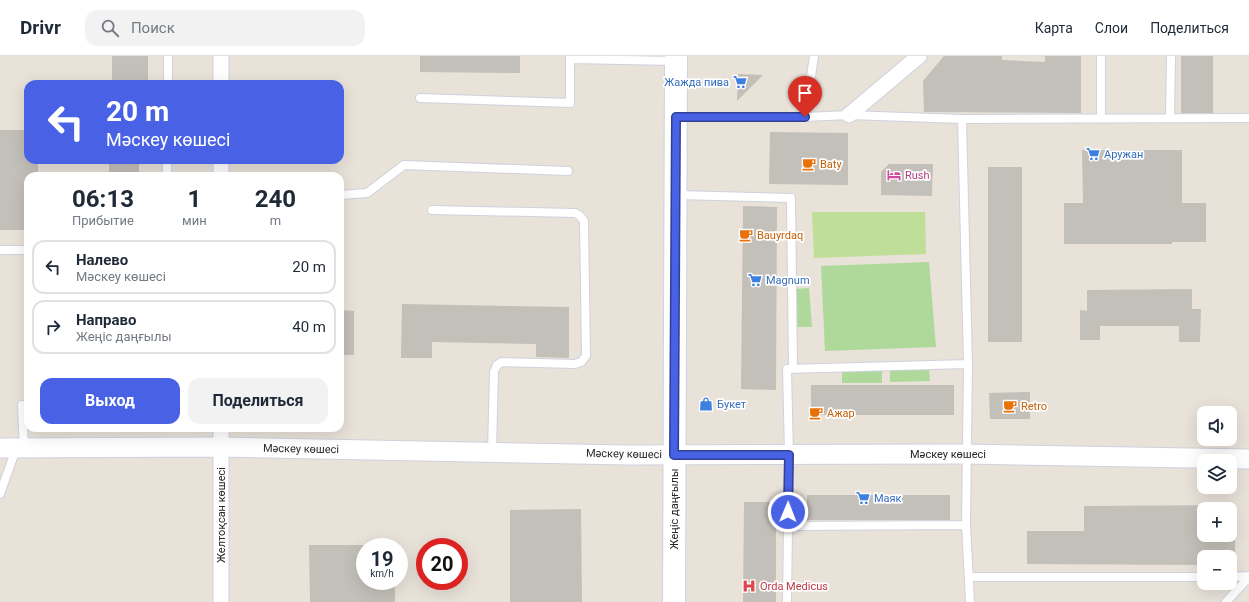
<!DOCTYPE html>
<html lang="ru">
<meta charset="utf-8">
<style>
:root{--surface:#fff;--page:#f2f2f3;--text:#1f2937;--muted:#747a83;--line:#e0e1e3;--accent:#4962e5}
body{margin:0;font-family:Roboto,sans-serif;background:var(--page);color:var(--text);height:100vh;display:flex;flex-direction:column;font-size:15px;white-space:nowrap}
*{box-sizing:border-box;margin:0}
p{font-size:13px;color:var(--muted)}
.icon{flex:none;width:22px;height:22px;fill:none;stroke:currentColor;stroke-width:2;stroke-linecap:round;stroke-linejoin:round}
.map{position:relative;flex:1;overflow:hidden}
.sheet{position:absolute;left:24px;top:116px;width:320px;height:260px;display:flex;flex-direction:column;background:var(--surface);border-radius:12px;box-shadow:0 4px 16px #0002}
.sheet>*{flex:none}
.banner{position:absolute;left:24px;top:24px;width:320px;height:84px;border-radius:12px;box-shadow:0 4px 16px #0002;background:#4962e5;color:#fff;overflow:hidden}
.tools{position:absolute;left:1197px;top:350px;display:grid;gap:8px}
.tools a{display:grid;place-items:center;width:40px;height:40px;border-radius:8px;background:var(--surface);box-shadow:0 4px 16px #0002;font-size:20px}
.speed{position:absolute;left:356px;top:482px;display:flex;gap:8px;font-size:20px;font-weight:700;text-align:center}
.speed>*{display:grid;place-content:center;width:52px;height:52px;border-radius:50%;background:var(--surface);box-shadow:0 4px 16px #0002;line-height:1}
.speed small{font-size:10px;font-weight:400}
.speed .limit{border:6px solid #d22;background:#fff;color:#111}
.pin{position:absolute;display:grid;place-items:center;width:34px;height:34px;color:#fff;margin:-41px -17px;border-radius:50% 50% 50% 0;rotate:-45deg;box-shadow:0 0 4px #0007}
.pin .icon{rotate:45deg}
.me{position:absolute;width:44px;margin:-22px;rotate:1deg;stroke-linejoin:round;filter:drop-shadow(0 0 3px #0008)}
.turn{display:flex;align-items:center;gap:14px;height:84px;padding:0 16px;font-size:18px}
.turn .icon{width:52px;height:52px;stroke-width:2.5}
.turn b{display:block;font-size:28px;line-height:34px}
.eta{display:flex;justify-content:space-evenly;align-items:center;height:68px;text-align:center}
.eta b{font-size:24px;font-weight:700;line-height:28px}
.primary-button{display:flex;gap:8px;margin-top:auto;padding:8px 16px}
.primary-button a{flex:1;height:46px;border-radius:12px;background:var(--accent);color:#fff;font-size:16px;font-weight:700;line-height:46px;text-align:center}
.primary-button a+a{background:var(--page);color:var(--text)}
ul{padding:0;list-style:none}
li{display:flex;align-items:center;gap:12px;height:54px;margin:0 8px 6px;padding:0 8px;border:2px solid var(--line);border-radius:12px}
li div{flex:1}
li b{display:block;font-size:15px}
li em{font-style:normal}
header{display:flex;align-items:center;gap:24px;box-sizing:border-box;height:56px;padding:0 20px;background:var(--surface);border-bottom:1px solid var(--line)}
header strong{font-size:19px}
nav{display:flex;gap:22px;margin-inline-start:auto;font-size:14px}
.search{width:280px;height:36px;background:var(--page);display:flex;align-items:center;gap:10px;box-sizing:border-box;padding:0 14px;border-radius:12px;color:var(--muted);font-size:15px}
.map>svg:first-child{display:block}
.green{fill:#aed99b}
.pitch{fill:#bfdf98}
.building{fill:#c3bfb9;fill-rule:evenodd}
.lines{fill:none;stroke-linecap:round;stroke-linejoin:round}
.service-casing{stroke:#cfd1de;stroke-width:10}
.minor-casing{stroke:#cfd1de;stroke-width:17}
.tertiary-casing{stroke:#cfd1de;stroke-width:21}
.secondary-casing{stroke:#cfd1de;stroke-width:24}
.service{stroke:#fff;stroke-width:8}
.minor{stroke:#fff;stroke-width:15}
.tertiary{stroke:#fff;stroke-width:19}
.secondary{stroke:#fff;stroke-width:22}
.route-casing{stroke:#2f4095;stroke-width:10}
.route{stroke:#4962e5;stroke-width:7}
.labels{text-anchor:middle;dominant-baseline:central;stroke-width:3.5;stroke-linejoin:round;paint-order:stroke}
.shop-label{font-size:11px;fill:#366cbe;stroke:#fff;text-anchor:start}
.food-label{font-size:11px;fill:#c56008;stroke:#fff;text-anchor:start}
.hotel-label{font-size:11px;fill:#b23c85;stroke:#fff;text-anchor:start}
.street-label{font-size:11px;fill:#272727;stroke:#fff}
.health-label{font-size:11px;fill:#be3a42;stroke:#fff;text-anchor:start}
</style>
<header>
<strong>Drivr</strong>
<div class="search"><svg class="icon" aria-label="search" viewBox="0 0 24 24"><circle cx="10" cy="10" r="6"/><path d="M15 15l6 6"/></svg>Поиск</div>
<nav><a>Карта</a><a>Слои</a><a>Поделиться</a></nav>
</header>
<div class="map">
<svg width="1249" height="546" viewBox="0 0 1249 546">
<rect width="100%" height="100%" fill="#e8e2d9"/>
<!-- green -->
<path class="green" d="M929,206l7,85 -111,4 -4,-85z
M809,232l3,39h-15l-2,-38z
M929,312l1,13 -40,1v-13z
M882,313v14h-40v-13z"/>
<!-- pitch -->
<path class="pitch" d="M812,156h113l1,42 -112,4z"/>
<!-- building -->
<path class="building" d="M112,0h36v28h-36z
M420,0h100v17l-100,-1z
M944,0h58v4l43,2v-6h36v57l-157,-1 -1,-31z
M1181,0h32v57h-32z
M738,18l25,1 -26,26z
M0,74h28v30h10v16h-10v54h-28z
M770,76l78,1v52l-79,-1z
M1082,94h100v53h24v39h-34v2h-108v-41h19z
M109,104h30v16h-30z
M889,108h44l-1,32 -51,-1v-23z
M988,111h34v175h-34z
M743,150l34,1 -1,183 -35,-1z
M1192,233v20h9l-1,33h-21v-16h-79v14h-20v-30l7,1v-21z
M402,248l167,3v51l-33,-1v-13l-104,-2v16h-31z
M340,254l14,1v44h-14z
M811,329h143v30h-143z
M1030,336v27h-40l-1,-26z
M807,439h143v25h-143z
M744,446h32v100h-33z
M1235,449v60h-5v-8h-26v8l-177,-1v-33h57v-25zM1204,453h26v26h-26z
M581,453l1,93h-72v-92z
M309,489h56v36h30v21h-85z"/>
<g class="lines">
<!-- service casing -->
<g class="service-casing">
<path id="service" d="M168,0v28
M570,0v3l105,2
M1101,0v62
M420,42l150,5v-44
M676,61h129l44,-2 113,4 287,-1
M805,61l9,-61
M1170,62l1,-62
M962,63l6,245 -2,161 4,77
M167,120v-16
M340,139l27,-2 37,-28 164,6
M677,139l114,3 2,171
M432,154l143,3 5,3 4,5 2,135 -5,6 -6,2 -73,-2 -5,3 -3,7 -2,80
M0,194h28
M22,349l2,43
M0,438l16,-45
M787,470l179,-1
M969,521h235
M1230,521l19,-1
M787,546l2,-147 -2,-86 181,-5
M1226,546l23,-25"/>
</g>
<!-- minor casing -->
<g class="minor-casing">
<path id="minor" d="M221,0v28
M849,59l70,-59
M221,104v16
M221,546v-174"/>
</g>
<!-- tertiary casing -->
<g class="tertiary-casing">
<path id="tertiary" d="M0,392l221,-1 406,8 339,-1 283,5"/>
</g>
<!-- secondary casing -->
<g class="secondary-casing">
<path id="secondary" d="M674,546l2,-546"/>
</g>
<!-- service -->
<use href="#service" class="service"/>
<!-- minor -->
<use href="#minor" class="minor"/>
<!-- tertiary -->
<use href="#tertiary" class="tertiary"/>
<!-- secondary -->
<use href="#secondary" class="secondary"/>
</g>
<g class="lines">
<!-- route casing -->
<g class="route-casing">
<path id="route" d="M788,456l1,-57h-115l2,-338h129"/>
</g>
<!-- route -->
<use href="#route" class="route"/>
</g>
<!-- icons -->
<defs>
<g id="supermarket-bare" transform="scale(1.08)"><path d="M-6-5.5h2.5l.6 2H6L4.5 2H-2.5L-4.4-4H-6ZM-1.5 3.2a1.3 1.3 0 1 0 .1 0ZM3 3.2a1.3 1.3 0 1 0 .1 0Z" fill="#3f7fe0" stroke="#fff" stroke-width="2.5" paint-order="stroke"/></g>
<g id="cafe-bare" transform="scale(1.08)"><path d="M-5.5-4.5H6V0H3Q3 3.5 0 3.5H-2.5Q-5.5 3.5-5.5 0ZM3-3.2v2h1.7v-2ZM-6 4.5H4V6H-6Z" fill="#e8710a" stroke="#fff" stroke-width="2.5" paint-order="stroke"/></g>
<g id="hotel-bare" transform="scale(1.08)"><path d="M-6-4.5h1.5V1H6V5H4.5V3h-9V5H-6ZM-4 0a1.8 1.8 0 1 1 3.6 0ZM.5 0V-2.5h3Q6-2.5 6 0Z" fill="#d1479c" stroke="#fff" stroke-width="2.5" paint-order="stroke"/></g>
<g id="shop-bare" transform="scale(1.08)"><path d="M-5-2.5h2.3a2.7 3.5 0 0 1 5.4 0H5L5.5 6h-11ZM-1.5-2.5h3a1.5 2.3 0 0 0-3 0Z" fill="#3f7fe0" stroke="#fff" stroke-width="2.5" paint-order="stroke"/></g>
<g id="hospital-bare" transform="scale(1.08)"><path d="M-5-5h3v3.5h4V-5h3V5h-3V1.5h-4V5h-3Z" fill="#e0444e" stroke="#fff" stroke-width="2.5" paint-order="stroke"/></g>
</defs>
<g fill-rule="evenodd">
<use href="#supermarket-bare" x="740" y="26"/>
<use href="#supermarket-bare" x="1093" y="98"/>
<use href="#cafe-bare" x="809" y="108"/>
<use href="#hotel-bare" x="894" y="119"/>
<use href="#cafe-bare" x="746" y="179"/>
<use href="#supermarket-bare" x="755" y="224"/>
<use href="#shop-bare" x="706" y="348"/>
<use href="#cafe-bare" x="1010" y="350"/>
<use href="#cafe-bare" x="816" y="357"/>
<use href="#supermarket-bare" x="863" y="442"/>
<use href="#hospital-bare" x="749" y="530"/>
</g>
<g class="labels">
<!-- shop labels -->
<g class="shop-label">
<text x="729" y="26" text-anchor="end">Жажда пива</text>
<text x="1104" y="98">Аружан</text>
<text x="766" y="224">Magnum</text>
<text x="717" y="348">Букет</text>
<text x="874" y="442">Маяк</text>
</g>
<!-- food labels -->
<g class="food-label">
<text x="820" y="108">Baty</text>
<text x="757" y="179">Bauyrdaq</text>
<text x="1021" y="350">Retro</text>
<text x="827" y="357">Ажар</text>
</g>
<!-- hotel labels -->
<g class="hotel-label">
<text x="905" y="119">Rush</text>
</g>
<!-- street labels -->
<g class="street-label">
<text transform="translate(301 393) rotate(1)">Мәскеу көшесі</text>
<text transform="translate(624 398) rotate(1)">Мәскеу көшесі</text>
<text x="948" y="398">Мәскеу көшесі</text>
<text transform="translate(674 453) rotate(-90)">Жеңіс даңғылы</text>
<text transform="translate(221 459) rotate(-90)">Желтоқсан көшесі</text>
</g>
<!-- health labels -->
<g class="health-label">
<text x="760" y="530">Orda Medicus</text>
</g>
</g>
</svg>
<div class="tools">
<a><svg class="icon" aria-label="sound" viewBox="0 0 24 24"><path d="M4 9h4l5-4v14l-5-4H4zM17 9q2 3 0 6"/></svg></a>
<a><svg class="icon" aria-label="layers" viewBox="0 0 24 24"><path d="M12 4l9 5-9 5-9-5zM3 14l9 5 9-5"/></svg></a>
<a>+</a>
<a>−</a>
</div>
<div class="speed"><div>19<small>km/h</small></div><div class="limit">20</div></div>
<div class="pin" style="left:805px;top:61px;background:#d93025"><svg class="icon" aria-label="arrive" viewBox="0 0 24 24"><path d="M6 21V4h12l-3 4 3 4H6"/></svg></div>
<svg class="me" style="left:788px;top:456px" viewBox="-20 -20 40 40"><circle r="17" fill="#4962e5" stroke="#fff" stroke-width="3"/><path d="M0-11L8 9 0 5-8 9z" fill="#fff"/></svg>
<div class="banner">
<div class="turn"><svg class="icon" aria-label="left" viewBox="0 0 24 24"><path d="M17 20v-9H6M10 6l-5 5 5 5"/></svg><div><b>20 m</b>Мәскеу көшесі</div></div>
</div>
<section class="sheet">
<div class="eta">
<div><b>06:13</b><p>Прибытие</p></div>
<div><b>1</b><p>мин</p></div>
<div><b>240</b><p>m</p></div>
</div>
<ul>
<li><svg class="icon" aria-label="left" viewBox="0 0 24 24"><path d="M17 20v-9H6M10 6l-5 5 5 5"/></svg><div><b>Налево</b><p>Мәскеу көшесі</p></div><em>20 m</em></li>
<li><svg class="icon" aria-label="right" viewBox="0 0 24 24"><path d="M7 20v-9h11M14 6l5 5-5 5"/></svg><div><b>Направо</b><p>Жеңіс даңғылы</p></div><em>40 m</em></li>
</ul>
<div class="primary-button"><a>Выход</a><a>Поделиться</a></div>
</section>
</div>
